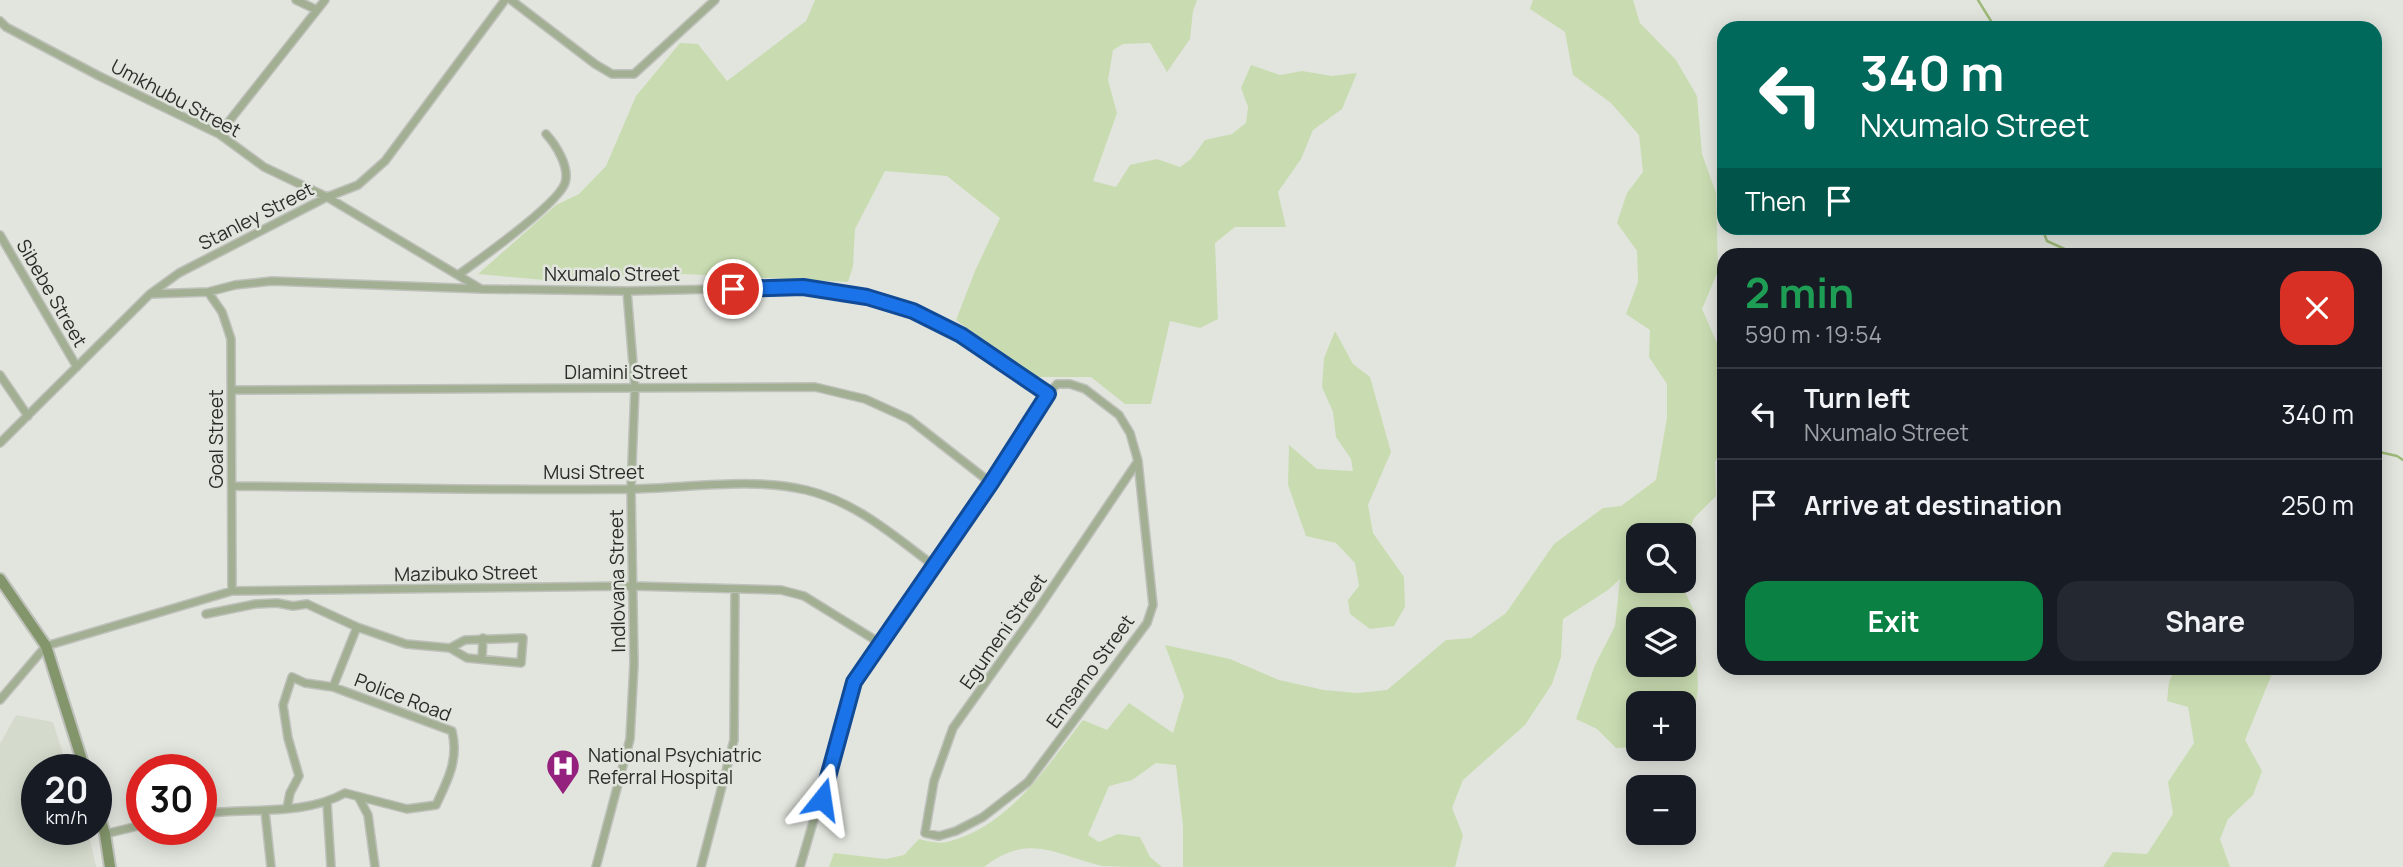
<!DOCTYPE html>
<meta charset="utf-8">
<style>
:root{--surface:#171b24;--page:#242831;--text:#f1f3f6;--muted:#9ea1a6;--line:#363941;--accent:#0b8043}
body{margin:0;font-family:Manrope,sans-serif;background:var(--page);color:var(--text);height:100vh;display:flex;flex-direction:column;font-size:26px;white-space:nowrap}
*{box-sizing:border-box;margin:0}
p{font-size:23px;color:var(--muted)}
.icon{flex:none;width:38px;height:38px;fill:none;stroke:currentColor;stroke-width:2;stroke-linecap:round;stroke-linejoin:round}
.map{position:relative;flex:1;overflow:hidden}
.side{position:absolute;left:1717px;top:248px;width:665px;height:427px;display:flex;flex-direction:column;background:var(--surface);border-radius:21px;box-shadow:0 4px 18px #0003}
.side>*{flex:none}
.hud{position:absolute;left:1717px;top:21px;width:665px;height:214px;border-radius:21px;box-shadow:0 4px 18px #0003;background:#00695c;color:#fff;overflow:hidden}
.controls{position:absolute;left:1626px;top:523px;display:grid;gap:14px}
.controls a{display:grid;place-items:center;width:70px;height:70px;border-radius:14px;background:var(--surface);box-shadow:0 4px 18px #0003;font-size:35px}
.speed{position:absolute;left:21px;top:754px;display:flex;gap:14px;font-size:35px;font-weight:700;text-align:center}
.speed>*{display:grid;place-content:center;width:91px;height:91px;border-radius:50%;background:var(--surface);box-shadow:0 4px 18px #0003;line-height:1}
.speed small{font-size:18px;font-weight:400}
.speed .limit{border:10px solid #d22;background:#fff;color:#111}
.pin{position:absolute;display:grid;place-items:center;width:60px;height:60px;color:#fff;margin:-30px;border:4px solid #fff;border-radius:50%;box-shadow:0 2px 7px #0007}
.me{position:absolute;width:77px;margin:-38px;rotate:15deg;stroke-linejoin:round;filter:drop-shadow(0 0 5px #0008)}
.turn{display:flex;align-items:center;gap:24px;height:147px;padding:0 28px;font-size:32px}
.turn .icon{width:91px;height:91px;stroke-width:2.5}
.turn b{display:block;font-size:49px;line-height:60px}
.then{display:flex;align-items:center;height:66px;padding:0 28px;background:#0003;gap:14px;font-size:26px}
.round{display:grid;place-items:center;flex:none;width:74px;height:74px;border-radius:21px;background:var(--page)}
.head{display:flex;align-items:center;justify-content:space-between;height:119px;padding:0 28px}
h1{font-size:42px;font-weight:700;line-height:52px;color:#1e9e55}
.primary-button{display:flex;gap:14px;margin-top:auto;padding:14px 28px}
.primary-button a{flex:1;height:80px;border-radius:21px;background:var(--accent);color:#fff;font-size:28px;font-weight:700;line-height:80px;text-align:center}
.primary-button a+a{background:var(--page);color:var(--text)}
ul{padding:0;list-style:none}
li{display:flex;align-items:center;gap:21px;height:91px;padding:0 28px;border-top:2px solid var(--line)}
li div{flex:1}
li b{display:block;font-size:26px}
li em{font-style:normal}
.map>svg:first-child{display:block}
.built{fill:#d4dbcc}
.green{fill:#c9dcb1;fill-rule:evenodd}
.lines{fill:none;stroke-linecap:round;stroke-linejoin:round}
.stream{stroke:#9eba79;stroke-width:2.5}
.minor-casing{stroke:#bec0ba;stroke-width:10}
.secondary-casing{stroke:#bec0ba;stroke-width:14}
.minor{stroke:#a2af93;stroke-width:7}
.secondary{stroke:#83956b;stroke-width:10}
.route-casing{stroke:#114b97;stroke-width:18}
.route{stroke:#1a73e8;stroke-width:12}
.labels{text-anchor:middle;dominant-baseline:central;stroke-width:5;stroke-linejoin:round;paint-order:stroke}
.street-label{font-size:19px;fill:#2c2d2a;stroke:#e2e5de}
.poi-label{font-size:19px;fill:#2c2d2a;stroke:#e2e5de;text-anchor:start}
</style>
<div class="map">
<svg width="2403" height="867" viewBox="0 0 2403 867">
<rect width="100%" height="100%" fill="#e2e5de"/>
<!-- built -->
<path class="built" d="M16,715l37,7 15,48h-31v60h51l8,37h-96v-123z"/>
<!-- green -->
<path class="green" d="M815,0h382l-4,11 -3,28 -23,33 -17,-29 -27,1 -10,6 -5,30 9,33 -24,68 23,6 14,-22 27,-6 23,8 11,-8 14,-19 27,-6 14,-11 2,-16 -7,-19 10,-23 29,10 22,-4 30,5 25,-3 -15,36 -29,21 -12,29 -23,33 8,35h-51l-20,16 3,76 -18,9 -30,-7 -19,83h-26l-34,-27h-58l-77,-57 19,-49 25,-53 -53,-42 -62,-5 -30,58 -2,37 -5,16 -165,-8 -139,6 -66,-6 78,-69 23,-11 27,-28 30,-70 44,-53 18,1 29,37 79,-60z
M1533,0h100l7,23 36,37 21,36 5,58 14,39 2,78 -16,38 22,50v87l-9,16 1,34 -22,22 -10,25v-7h-46v45h42l14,30 4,77 -6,43 -8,2v-29h-46v43l-22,1 -19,-19 -21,-10 19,-54 20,-39 5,-47 -12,11 -45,29 -2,38 -9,27 -27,41 -62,55 -11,28 11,27 -8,32h-272v-41l-7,-61 -20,-2 -24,17 -23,6 -21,49 11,7 19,-8 22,3 10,20 12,10c-19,0 -42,0 -60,-1 -47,-11 -73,-34 -118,1h-155l5,-14 52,6 18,-4 15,-16c9,2 20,5 28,3 62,-15 99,-75 136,-122l24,10 22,-27 44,30 11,-37 -19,-51 65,14 49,21 45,10 33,3 30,-3 59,-50 25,-2 35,-25 48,-69 49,-36 18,-2 35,-26 11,-62v-34l-18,-27 1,-27 -24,-16 12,-32 -1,-31 -20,-28 10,-30 16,-21 -4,-37 -28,-32 -38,-28 -8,-43 -35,-23zM1638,620h46v45h-46z
M1335,331l18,33 17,13 21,75 -23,53 5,28 31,44 1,30 -11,19 -24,3 -20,-15 -2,-14 11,-14 -4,-23 -19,-20 -30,-7 -18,-51 1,-40 28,24 36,2 -2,-12 -15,-22 -3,-25 -11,-25 2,-29z
M2175,669h99l-29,71 17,31 -9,24 -25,24 -8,20 10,28h-127l10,-15 34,2 26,-40 -5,-32 26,-39 -6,-36 -21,-6 2,-19z"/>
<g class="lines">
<!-- stream -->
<path class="stream" d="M1978,0l13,21v7
M2042,228l5,13 33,15
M2375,451l22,5 6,4"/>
<!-- minor casing -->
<g class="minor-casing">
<path id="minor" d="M296,0l21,10
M511,0l84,64 17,10h22l81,-74
M0,21l6,6 93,49 120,58 45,33 63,30 154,92
M219,134l106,-134
M0,235l77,132
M458,275c21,-15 100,-71 107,-92 5,-16 -9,-38 -19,-49
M208,292l14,20 9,27 1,252
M150,294l58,-2 27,-7 37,-4 210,8 145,2 176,-4 64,10 46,14 48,24 87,59
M0,375l28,41
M232,390l583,-3 50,12 44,20 82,64
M0,443l150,-149 29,-21 148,-76 31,-12 27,-24 120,-161
M232,486c133,1 266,5 399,3 58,-1 119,-12 175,1 50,12 87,45 127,75
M206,614l50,-10 21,-1 16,3 14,-2 50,23 49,17 44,4 17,10 54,5 2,-25 -58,2 -15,8
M482,659l1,-21
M333,687l24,-60
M0,700l46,-54 186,-55 400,-5 149,4 23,6 76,47
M359,798l9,17 7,52
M327,803l4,64
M265,811l6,56
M201,814c47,-7 101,3 144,-21l62,16 29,-4c12,-25 23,-46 16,-74l-119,-44 -28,-4 -13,-6 -9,28 5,33 11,38 -9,17 -3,15
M105,834l37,-9
M596,867l34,-128 4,-75 -3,-175 4,-101 -8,-97
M701,867l33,-127 1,-151
M800,867l54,-185 137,-199 57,-89 9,-10h13l15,5 34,26 11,18 8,28 15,144 -6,18 -119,159 -45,35 -27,14 -17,5 -14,-3 9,-52 19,-53 85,-119 100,-148"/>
</g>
<!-- secondary casing -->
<g class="secondary-casing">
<path id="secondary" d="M0,579l46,67 39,124
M96,805l9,29 5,33"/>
</g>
<!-- minor -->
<use href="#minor" class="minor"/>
<!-- secondary -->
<use href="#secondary" class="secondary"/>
</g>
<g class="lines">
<!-- route casing -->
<g class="route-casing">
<path id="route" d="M733,289l70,-2 64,10 46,14 48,24 87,59 -57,89 -137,199 -32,117"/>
</g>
<!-- route -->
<use href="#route" class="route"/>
</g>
<!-- icons -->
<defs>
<g id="hospital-pin" transform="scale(1.75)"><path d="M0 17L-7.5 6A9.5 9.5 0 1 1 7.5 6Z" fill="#95217e" stroke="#e2e5de"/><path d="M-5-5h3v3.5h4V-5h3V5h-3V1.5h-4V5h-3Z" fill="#fff"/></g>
</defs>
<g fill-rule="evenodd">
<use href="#hospital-pin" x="563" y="766"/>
</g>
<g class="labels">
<!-- street labels -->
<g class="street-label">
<text transform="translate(176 98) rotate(28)">Umkhubu Street</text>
<text transform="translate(256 216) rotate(-27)">Stanley Street</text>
<text x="612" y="274">Nxumalo Street</text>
<text transform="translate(52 293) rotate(60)">Sibebe Street</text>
<text x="626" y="372">Dlamini Street</text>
<text transform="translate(216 439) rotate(-90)">Goal Street</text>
<text x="594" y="472">Musi Street</text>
<text transform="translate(466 573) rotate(-1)">Mazibuko Street</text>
<text transform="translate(617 581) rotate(-91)">Indlovana Street</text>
<text transform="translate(1003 631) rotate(-55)">Egumeni Street</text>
<text transform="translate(1090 671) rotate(-54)">Emsamo Street</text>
<text transform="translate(403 697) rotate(21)">Police Road</text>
</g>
<!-- poi labels -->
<g class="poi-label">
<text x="588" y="755">National Psychiatric<tspan x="588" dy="22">Referral Hospital</tspan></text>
</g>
</g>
</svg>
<div class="controls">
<a><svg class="icon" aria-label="search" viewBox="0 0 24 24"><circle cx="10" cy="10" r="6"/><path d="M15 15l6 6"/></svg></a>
<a><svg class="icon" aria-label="layers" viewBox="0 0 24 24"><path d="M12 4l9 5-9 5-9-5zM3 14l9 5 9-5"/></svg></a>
<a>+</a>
<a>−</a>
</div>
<div class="speed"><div>20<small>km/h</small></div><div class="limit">30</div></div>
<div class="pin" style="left:733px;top:289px;background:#d93025"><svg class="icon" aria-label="arrive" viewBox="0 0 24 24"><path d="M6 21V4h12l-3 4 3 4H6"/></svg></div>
<svg class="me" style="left:822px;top:799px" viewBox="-20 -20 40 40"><path d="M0-17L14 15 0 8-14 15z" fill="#1a73e8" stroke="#fff" stroke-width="4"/></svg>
<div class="hud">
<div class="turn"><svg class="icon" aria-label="left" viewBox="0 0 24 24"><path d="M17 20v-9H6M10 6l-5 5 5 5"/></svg><div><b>340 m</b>Nxumalo Street</div></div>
<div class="then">Then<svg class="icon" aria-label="arrive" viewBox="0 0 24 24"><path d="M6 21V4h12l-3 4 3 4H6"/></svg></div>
</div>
<section class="side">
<div class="head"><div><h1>2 min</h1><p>590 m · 19:54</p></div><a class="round" style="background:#d93025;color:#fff"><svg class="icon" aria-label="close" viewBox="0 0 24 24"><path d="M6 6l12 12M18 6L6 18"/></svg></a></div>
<ul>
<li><svg class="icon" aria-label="left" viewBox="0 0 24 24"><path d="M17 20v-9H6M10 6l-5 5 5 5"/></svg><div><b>Turn left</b><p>Nxumalo Street</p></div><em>340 m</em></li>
<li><svg class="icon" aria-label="arrive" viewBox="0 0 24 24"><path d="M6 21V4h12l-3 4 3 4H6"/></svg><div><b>Arrive at destination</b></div><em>250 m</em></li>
</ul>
<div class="primary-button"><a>Exit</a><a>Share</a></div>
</section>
</div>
